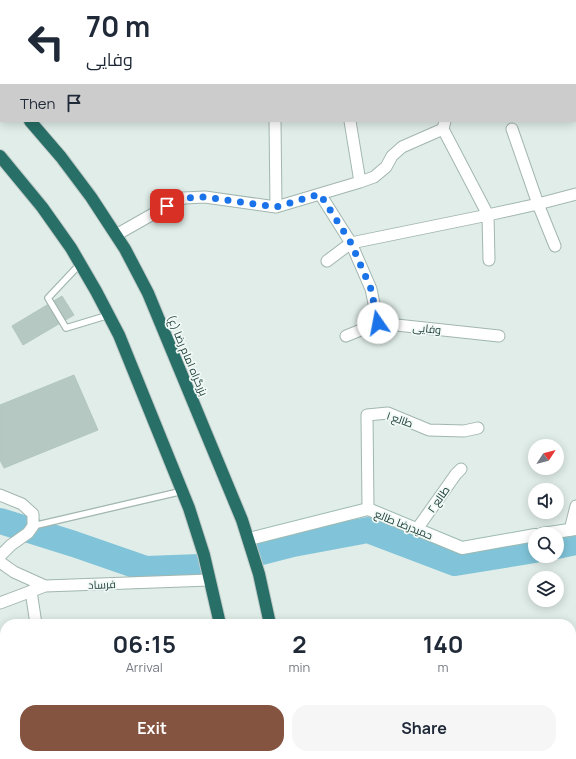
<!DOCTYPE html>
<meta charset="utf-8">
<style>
:root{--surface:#fff;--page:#f6f6f7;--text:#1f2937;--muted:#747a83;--accent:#845440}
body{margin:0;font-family:Manrope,Cairo,sans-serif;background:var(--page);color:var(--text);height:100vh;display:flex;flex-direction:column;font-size:15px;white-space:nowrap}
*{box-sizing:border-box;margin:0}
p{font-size:13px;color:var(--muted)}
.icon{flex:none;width:22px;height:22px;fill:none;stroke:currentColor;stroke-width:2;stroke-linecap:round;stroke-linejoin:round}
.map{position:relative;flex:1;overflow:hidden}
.panel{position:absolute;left:0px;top:619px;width:576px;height:140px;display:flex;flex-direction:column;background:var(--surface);border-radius:16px 16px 0 0;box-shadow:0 2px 10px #0003}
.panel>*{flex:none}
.banner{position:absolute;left:0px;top:0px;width:576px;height:122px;box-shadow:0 2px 10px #0003;background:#fff;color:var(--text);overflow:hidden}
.needle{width:26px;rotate:54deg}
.controls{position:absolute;left:528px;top:439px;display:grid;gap:8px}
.controls a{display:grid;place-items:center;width:36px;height:36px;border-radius:50%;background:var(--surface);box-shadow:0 2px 10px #0003;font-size:20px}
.pin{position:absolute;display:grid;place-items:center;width:34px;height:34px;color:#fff;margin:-17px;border-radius:8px;box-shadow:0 2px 6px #0006}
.me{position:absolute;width:44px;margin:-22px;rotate:348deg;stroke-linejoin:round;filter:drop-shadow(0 0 3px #0008)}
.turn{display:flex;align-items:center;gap:14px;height:84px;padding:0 20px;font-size:18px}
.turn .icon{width:52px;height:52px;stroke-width:2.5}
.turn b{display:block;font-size:28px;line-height:34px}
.then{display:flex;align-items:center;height:38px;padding:0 20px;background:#0003;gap:8px;font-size:15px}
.eta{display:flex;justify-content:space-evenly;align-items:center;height:68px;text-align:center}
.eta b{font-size:24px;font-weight:700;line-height:28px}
.cta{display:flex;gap:8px;margin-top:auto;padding:8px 20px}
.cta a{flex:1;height:46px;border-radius:16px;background:var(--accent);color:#fff;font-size:16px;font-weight:700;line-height:46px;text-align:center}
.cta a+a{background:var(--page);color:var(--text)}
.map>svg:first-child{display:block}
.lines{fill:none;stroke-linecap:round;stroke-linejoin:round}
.river{stroke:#81c4d9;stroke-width:26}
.building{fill:#b5c8c2;stroke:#b2c7c0}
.lane-casing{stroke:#a2b6b0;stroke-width:8}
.street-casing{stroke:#a2b6b0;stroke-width:13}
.secondary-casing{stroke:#9dbab2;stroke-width:14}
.highway-casing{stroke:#c0cac8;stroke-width:14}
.lane{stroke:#fff;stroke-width:5.5}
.street{stroke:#fff;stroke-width:11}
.secondary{stroke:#fff;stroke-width:12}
.highway{stroke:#276f67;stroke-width:12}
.route{stroke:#1a73e8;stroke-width:7;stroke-dasharray:0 12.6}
.labels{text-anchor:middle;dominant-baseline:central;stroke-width:3.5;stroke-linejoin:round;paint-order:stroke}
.street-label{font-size:11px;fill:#1f403a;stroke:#f1f9f6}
</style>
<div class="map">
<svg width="576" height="759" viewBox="0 0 576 759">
<rect width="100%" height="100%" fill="#e0ede8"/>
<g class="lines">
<!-- river -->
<path class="river" d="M0,521l74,23 72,25 54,-2
M557,546l19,-4
M262,552l31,-8 75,-14 87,33 80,-13"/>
</g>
<!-- building -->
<path class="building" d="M62,296l12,19 -51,30 -11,-19z
M74,375l24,55 -94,38 -4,-8v-55z"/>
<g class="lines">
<!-- lane casing -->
<g class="lane-casing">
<path id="lane" d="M80,264l-32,34 18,30 43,-13
M33,526l150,-35"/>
</g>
<!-- street casing -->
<g class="street-casing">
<path id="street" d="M365,0v1
M92,1l1,-1
M481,1l1,-1
M0,64h1
M575,83l1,2
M275,121l1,86
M350,121l10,61
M443,129l45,86 1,45
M512,129l26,75 17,42
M320,194l31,49 20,46 7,34 121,13
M116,235l51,-29 17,-8 21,-1 71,10 84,-25 14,-5 12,-10 6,-11 10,-9 41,-18 2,-8
M327,261l24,-18 137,-28 50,-11 38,-10
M346,336l32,-13
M0,495l22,9 11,10v12l-5,7 -17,12 -11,11
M368,509l-1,-94 21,-2 41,17 35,1 14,-3
M417,529l39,-55 5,-5
M570,530l6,-24
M0,562l14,10 31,14 165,-6
M31,591l5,33
M0,603l45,-17
M571,679l2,-1 3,3
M0,680l5,18
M444,759l3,-5"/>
</g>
<!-- secondary casing -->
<g class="secondary-casing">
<path id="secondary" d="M542,534l34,-5
M249,539l119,-30 94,39 73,-13"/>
</g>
<!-- highway casing -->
<g class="highway-casing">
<path id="highway" d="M0,87l1,1
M30,121l31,36 30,40 34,52 23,44 94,227 17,54 11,50
M0,156l42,51 29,41 25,43 23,44 70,173 15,47 16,69
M250,754l1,5
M300,754l1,5"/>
</g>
<!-- lane -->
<use href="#lane" class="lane"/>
<!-- street -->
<use href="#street" class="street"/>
<!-- secondary -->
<use href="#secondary" class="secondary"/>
<!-- highway -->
<use href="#highway" class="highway"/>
</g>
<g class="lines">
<!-- route -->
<path class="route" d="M167,206l17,-8 20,-1 72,10 44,-13 31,49 20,46 7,34"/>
</g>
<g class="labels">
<!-- street labels -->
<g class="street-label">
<text transform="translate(427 328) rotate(6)">وفایی</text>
<text transform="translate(188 355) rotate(67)">بزرگراه امام رضا (ع)</text>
<text transform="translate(400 419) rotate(19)">طالع ۱</text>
<text transform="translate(438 499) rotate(-55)">طالع ۲</text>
<text transform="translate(404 524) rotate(22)">حمیدرضا طالع</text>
<text transform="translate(102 584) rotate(-2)">فرساد</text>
</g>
</g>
</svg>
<div class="controls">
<a><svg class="needle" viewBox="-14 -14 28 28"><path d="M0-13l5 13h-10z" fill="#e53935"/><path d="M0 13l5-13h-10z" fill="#747a83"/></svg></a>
<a><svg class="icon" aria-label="sound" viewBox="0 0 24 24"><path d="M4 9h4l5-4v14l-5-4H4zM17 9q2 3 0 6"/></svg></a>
<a><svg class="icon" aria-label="search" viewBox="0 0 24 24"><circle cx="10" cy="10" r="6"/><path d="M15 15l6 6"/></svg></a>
<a><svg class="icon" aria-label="layers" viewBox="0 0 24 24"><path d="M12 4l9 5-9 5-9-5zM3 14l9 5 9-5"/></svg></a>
</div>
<div class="pin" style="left:167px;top:206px;background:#d93025"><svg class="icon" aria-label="arrive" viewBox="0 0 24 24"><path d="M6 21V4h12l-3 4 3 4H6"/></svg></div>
<svg class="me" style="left:378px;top:323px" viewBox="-20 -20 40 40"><circle r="19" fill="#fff"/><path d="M0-13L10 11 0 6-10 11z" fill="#1a73e8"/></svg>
<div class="banner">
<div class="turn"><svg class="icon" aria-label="left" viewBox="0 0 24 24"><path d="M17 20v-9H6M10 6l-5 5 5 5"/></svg><div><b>70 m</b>وفایی</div></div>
<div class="then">Then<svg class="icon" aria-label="arrive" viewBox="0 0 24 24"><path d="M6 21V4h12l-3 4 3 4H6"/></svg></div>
</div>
<section class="panel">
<div class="eta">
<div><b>06:15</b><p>Arrival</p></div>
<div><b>2</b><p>min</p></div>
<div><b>140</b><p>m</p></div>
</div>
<div class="cta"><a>Exit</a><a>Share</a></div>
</section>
</div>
